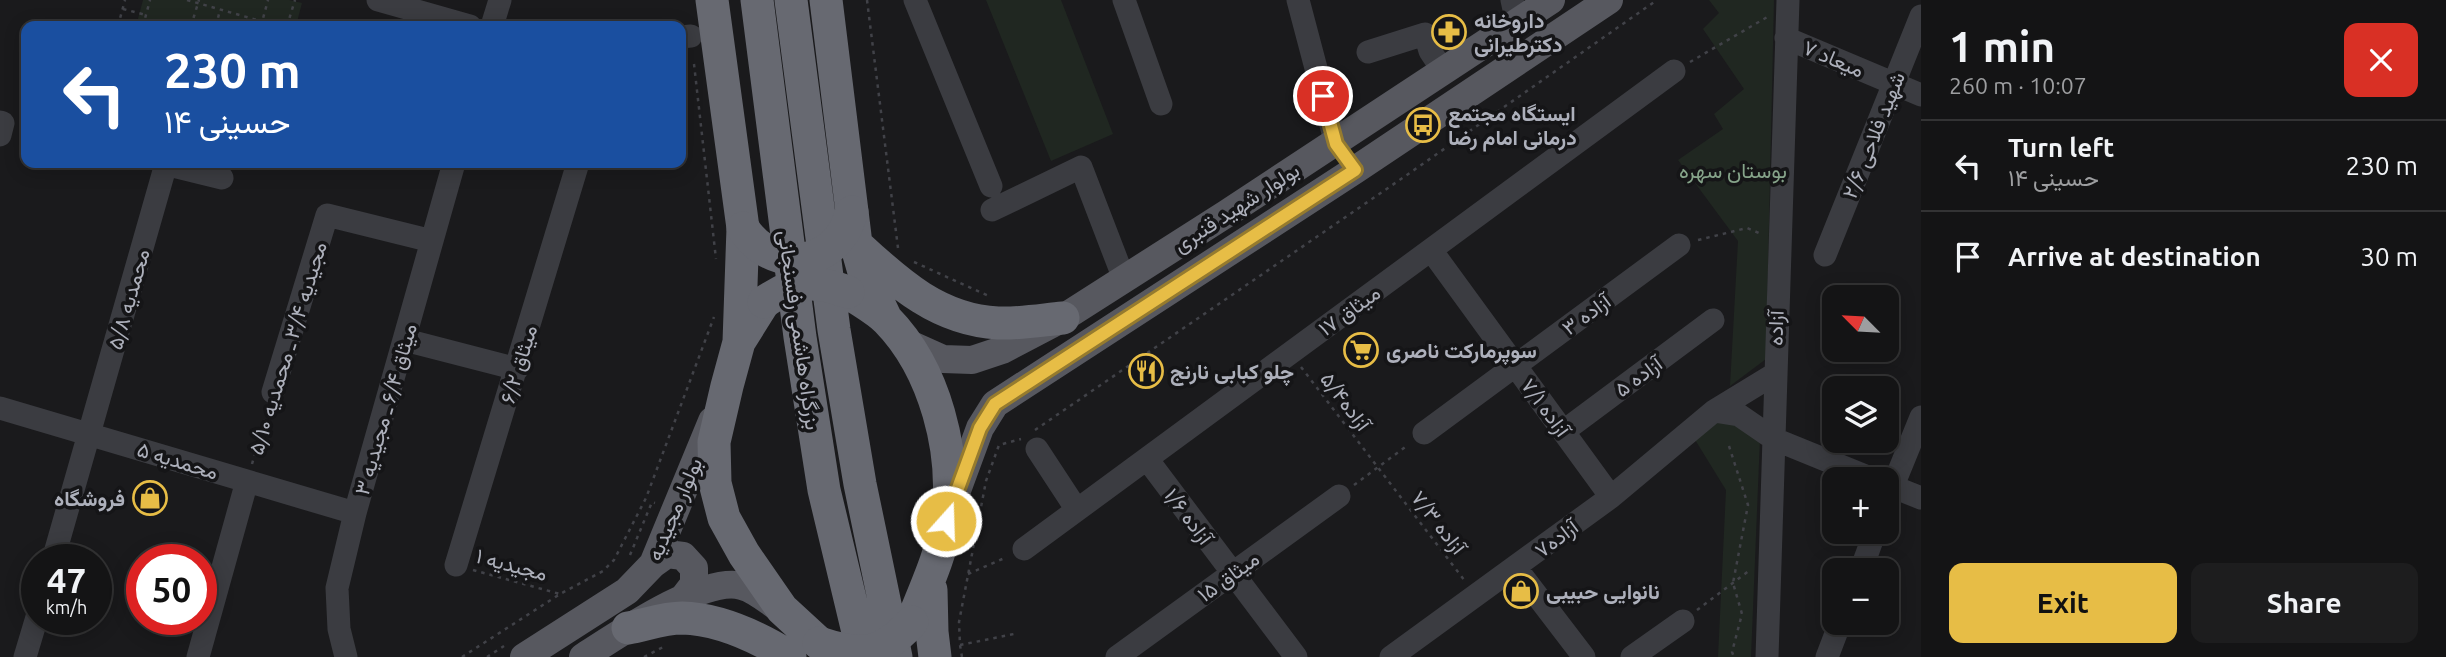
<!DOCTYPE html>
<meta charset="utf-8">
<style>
:root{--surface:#141415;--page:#1d1d1e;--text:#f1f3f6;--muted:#9d9ea0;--line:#333334;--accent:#e7bd46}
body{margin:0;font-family:Ubuntu,Vazirmatn,sans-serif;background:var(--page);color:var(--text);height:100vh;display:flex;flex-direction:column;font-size:26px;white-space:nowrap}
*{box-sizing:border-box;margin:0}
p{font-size:23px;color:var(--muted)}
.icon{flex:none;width:38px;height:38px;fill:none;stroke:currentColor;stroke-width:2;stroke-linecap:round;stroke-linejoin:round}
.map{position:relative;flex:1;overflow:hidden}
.side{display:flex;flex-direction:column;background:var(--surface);width:525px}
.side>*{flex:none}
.top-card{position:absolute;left:21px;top:21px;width:665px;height:147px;border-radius:14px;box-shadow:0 4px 18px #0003,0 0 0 2px var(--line);background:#1a4fa0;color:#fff;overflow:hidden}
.needle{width:46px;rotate:294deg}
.tools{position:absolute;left:1822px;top:285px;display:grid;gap:14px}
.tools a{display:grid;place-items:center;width:77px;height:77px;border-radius:14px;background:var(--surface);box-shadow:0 4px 18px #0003,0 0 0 2px var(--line);font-size:35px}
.speed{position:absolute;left:21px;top:544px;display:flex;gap:14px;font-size:35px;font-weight:700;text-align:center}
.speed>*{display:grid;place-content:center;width:91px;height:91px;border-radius:50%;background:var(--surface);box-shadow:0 4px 18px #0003,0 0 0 2px var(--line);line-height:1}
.speed small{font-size:18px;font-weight:400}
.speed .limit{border:10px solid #d22;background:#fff;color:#111}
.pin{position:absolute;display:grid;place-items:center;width:60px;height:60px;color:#fff;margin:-30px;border:4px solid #fff;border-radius:50%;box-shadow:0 2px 7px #0007}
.me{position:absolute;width:77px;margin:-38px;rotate:20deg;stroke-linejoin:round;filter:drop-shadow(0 0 5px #0008)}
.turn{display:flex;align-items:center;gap:24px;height:147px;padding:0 28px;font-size:32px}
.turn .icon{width:91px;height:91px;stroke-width:2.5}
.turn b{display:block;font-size:49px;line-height:60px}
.round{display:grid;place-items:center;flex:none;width:74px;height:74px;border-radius:14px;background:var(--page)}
.head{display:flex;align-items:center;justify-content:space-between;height:119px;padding:0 28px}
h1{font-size:42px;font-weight:600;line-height:52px}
.cta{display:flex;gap:14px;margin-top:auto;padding:14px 28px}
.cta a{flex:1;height:80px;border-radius:14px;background:var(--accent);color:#111;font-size:28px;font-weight:600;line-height:80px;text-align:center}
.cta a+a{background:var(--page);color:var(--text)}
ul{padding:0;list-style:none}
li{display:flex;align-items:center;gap:21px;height:91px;padding:0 28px;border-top:2px solid var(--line)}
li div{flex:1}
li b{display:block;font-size:26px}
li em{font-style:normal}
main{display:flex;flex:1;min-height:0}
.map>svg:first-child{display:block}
.green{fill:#202721}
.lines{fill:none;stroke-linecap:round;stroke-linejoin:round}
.path{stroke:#414248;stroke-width:2.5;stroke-dasharray:3.5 5;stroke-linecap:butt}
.minor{stroke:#3b3c41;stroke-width:23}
.major{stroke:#57585f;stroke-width:28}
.highway{stroke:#676971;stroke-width:33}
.highway-bridge{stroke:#676971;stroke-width:33}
.route-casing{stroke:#967b2e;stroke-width:18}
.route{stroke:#e7bd46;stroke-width:12}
.labels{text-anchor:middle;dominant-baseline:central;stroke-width:7;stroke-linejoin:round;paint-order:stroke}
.poi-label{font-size:21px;font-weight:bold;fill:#adb0bb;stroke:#151517;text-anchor:start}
.street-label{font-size:21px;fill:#adb0bb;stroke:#151517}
.park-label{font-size:21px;fill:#86a48a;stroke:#151517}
</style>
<main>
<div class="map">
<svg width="1921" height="657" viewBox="0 0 1921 657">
<rect width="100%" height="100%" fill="#1a1a1c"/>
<!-- green -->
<path class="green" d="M143,0h146l13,3 -6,23h-160z
M986,0h75l52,134 -62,27z
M1709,0h65l-8,359 -36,27 8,-145 -60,-81 45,-31 -9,-15 30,-25 -41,-60 16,-16z
M1724,417l36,21 -9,219h-33l8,-167 -32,-52z"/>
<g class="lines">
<!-- path -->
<path class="path" d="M187,0l91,26
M867,0l31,248
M123,9l23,6
M118,26l7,-26
M143,26l7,-26
M191,26l8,-26
M216,26l4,-16
M261,26l7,-26
M287,26l8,-26
M1690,62l79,-46
M694,64l22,195
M1698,240l49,-12 12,5
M914,262l77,35
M1301,367l164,214
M1035,430l369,-253 253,-177
M1729,446l19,59 -15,78 9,31 -10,38 2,5
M252,464l16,-54
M1354,485l54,-40
M630,555l22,-53 3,1
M473,570l87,24
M968,574l39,-17
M1697,610l53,-40
M960,645l54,-11
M462,657l98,-63 43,-23 11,-11 32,-62 68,-181
M487,657l17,-11
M644,657l21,-11
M962,657l-2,-12 -1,-23 27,-141 13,-36 22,-6"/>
<!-- minor -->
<path class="minor" d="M378,0l92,26
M915,0l76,186
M1124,0l37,104
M1298,0l38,144
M1512,0l5,23
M492,26l8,-26
M681,37l10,-1
M1786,38l135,57
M1368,52l57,-18 5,17 12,18 4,1
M0,122l3,1 -3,12
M161,163l61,15
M992,210l89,-43 43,112
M1431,250l180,247
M1825,255l96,-239
M405,340l112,29
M273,392l54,-177 105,26
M0,408l355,105
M1714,411l25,4 35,24 101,41
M1564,431l149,-111
M1424,433l255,-188
M1037,449l40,61
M1147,459l149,198
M1886,484l35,14
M1886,503l35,-86
M1024,549l650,-478
M53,560l113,-396
M456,565l122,-402
M1516,568l68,89
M1861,570l14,-38
M25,657l12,-40
M198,657l49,-176
M346,657l-7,-28 -2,-41 18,-75 99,-350
M1117,657l222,-161
M1391,657l220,-160 103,-86 59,-36
M1632,657l51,-36
M1767,657c5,-219 13,-438 21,-657
M1827,657l13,-34"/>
<!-- major -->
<path class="major" d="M905,342l38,17 29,1 30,-10 61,-32 163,-104 325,-214
M952,504l28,-76 15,-24 360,-234 254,-170
M653,564l14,-10 16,2 11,12v16l-10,13
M524,657l103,-66 26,-27 59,-143
M583,657c33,-21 121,-82 159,-71 13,3 26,15 37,22"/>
<!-- highway -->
<path class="highway" d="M712,0l31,228 -4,114
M757,0l43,337 24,153 40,167
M791,0l43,330 26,154 36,173
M826,0l30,244 8,28 22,47
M858,246c41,38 81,74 140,77 21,1 44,-3 65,-5
M848,292c12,9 28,17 39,28 48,49 70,133 60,200 -6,35 -22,69 -35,102
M764,302l-25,40 -12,44 -13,56 1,41 9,35 20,36 38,55 37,34
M931,590l1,42 3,25
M628,628c17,-3 36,-10 54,-10 38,1 76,19 108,39"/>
<!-- highway-bridge -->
<path class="highway-bridge" d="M743,228c23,37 74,44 100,5 4,-6 6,-14 9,-21
M764,302c31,-21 49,-23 84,-10
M819,643c42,14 62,13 93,-21"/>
</g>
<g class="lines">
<!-- route casing -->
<g class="route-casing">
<path id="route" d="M946,521l34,-93 15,-24 360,-234 -19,-26 -13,-48"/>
</g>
<!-- route -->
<use href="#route" class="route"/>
</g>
<!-- icons -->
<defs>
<g id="pharmacy-ring" transform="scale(1.75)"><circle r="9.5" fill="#151517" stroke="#e7bd46" stroke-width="1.5"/><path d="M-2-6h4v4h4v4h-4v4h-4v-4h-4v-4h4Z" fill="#e7bd46"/></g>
<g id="bus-ring" transform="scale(1.75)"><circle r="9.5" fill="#151517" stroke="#e7bd46" stroke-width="1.5"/><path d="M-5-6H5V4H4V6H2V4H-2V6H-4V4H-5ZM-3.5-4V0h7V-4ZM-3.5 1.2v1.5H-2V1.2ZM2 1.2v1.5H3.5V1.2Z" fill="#e7bd46"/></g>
<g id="supermarket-ring" transform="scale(1.75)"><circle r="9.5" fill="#151517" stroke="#e7bd46" stroke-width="1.5"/><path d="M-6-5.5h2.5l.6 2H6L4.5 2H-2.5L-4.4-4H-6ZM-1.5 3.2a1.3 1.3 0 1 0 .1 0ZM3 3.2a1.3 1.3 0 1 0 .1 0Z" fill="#e7bd46"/></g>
<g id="restaurant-ring" transform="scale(1.75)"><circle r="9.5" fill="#151517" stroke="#e7bd46" stroke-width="1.5"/><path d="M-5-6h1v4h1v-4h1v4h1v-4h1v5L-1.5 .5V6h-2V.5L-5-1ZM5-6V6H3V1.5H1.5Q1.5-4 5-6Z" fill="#e7bd46"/></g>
<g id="shop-ring" transform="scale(1.75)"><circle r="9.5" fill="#151517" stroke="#e7bd46" stroke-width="1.5"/><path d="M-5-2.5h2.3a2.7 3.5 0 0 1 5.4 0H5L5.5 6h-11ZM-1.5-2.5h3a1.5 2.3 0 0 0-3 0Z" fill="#e7bd46"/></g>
</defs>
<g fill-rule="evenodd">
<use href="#pharmacy-ring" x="1449" y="32"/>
<use href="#bus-ring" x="1423" y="125"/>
<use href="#supermarket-ring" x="1361" y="350"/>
<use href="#restaurant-ring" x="1146" y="371"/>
<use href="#shop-ring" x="150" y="498"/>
<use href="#shop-ring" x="1521" y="591"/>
</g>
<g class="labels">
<!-- poi labels -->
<g class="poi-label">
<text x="1474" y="20">داروخانه<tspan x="1474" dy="24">دکترطیرانی</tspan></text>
<text x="1448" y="113">ایستگاه مجتمع<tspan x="1448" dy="24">درمانی امام رضا</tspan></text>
<text x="1386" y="350">سوپرمارکت ناصری</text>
<text x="1170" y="371">چلو کبابی نارنج</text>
<text x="125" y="498" text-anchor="end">فروشگاه</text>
<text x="1546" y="591">نانوایی حبیبی</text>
</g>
<!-- street labels -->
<g class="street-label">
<text transform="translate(1834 58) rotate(23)">میعاد ۷</text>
<text transform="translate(1873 135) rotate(-68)">شهید فلاحی ۲/۶</text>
<text transform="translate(1236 207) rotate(-33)">بولوار شهید قنبری</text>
<text transform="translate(128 299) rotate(-74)">محمدیه ۵/۸</text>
<text transform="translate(1349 310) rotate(-36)">میثاق ۱۷</text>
<text transform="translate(1586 314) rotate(-36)">آزاده ۳</text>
<text transform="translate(1775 328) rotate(-88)">آزاده</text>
<text transform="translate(800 330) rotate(82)">بزرگراه هاشمی رفسنجانی</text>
<text transform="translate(287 348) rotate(-73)">مجیدیه ۳/۴ ـ محمدیه ۵/۱۰</text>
<text transform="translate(518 364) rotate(-73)">میثاق ۶/۲</text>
<text transform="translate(1638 376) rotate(-36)">آزاده ۵</text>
<text transform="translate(1346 401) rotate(53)">آزاده۵/۴</text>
<text transform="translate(1546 407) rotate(54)">آزاده ۷/۱</text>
<text transform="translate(385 409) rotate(-74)">میثاق ۶/۴ ـ مجیدیه ۳</text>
<text transform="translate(178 460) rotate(17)">محمدیه ۵</text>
<text transform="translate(674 509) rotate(-67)">بولوار مجیدیه</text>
<text transform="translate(1189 516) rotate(53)">آزاده ۱/۶</text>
<text transform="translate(1439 522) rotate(52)">آزاده ۷/۳</text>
<text transform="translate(1556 538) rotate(-37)">آزاده۷</text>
<text transform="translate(512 564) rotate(15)">مجیدیه ۱</text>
<text transform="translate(1228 576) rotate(-36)">میثاق ۱۵</text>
</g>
<!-- park labels -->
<g class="park-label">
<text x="1733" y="170">بوستان سهره</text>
</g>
</g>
</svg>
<div class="tools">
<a><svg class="needle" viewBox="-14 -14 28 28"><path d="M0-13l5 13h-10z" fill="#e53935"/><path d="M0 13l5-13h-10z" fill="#9d9ea0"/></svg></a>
<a><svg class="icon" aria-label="layers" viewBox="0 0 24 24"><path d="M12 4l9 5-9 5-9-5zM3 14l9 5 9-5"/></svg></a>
<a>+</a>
<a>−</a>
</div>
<div class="speed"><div>47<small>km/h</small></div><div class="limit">50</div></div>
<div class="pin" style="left:1323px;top:96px;background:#d93025"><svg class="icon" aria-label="arrive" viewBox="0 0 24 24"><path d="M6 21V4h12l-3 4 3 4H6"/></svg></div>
<svg class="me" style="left:946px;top:521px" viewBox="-20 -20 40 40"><circle r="17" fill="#e7bd46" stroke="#fff" stroke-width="3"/><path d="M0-11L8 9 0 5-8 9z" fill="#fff"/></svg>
<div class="top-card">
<div class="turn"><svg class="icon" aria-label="left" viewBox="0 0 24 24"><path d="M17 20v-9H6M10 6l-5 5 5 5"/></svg><div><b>230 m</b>حسینی ۱۴</div></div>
</div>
</div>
<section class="side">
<div class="head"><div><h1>1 min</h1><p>260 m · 10:07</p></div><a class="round" style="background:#d93025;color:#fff"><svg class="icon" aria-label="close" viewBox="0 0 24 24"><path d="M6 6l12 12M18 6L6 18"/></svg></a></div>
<ul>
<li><svg class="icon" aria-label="left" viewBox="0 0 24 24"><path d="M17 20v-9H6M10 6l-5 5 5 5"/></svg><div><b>Turn left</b><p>حسینی ۱۴</p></div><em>230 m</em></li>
<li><svg class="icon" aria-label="arrive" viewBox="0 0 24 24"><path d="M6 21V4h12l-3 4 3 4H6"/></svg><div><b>Arrive at destination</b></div><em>30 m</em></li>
</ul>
<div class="cta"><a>Exit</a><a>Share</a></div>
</section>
</main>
